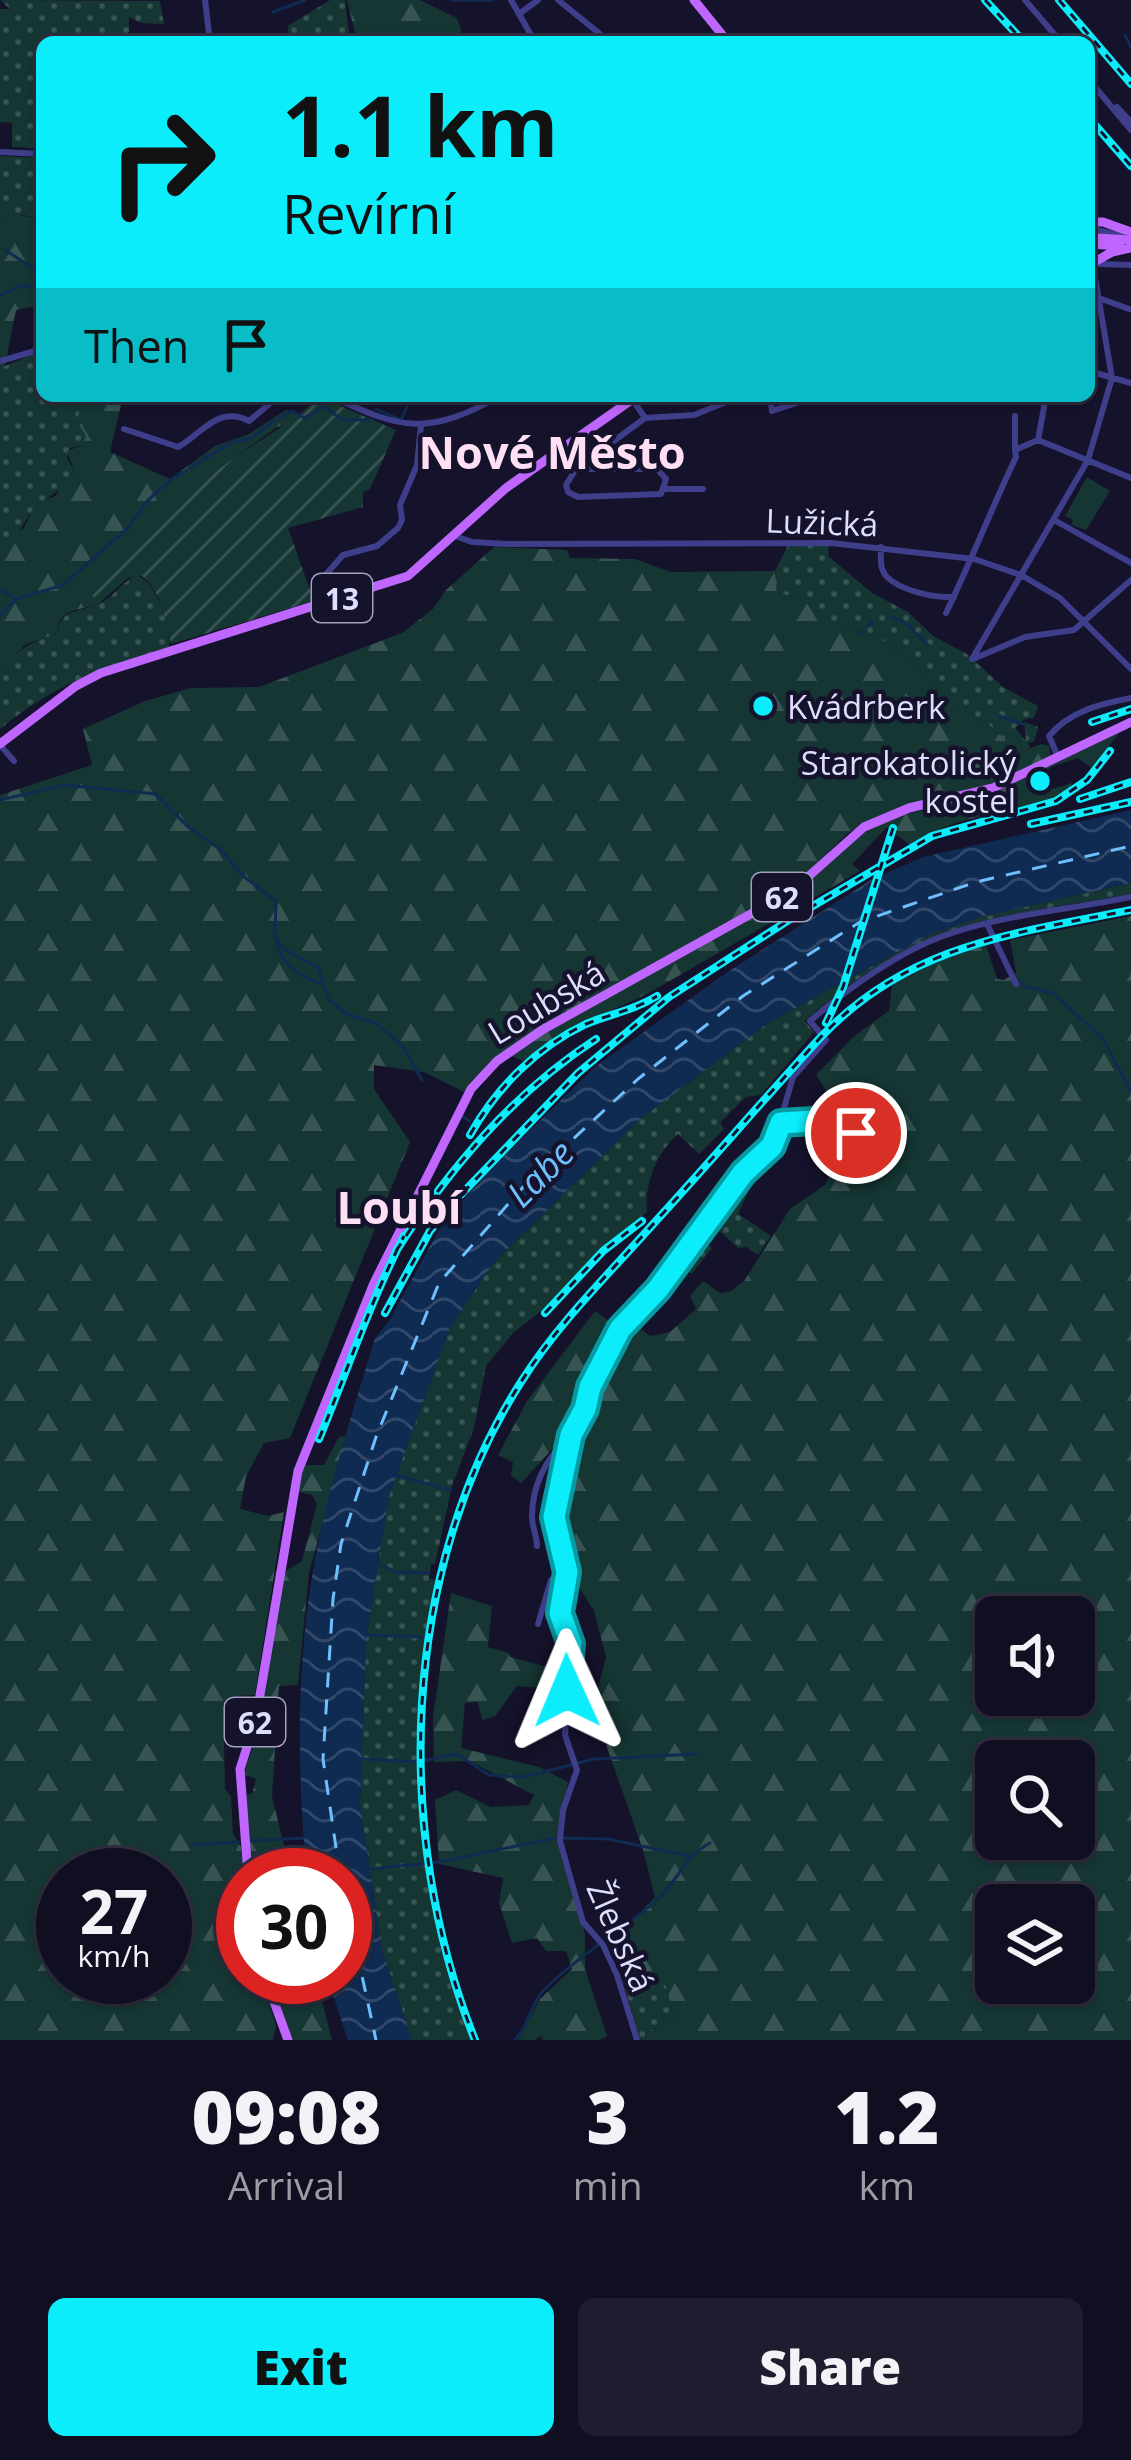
<!DOCTYPE html>
<meta charset="utf-8">
<style>
:root{--surface:#100e21;--page:#1e1c2e;--text:#f1f3f6;--muted:#9c9ca5;--line:#302e3f;--accent:#0cedfb}
body{margin:0;font-family:"Open Sans",sans-serif;background:var(--page);color:var(--text);height:100vh;display:flex;flex-direction:column;font-size:45px;white-space:nowrap}
*{box-sizing:border-box;margin:0}
p{font-size:39px;color:var(--muted)}
.icon{flex:none;width:66px;height:66px;fill:none;stroke:currentColor;stroke-width:2;stroke-linecap:round;stroke-linejoin:round}
.map{position:relative;height:2040px;overflow:hidden}
.details{display:flex;flex-direction:column;background:var(--surface);flex:1}
.details>*{flex:none}
.guide{position:absolute;left:36px;top:36px;width:1059px;height:366px;border-radius:18px;box-shadow:0 3px 9px #0004,0 0 0 3px var(--line);background:#0cedfb;color:#111;overflow:hidden}
.controls{position:absolute;left:975px;top:1596px;display:grid;gap:24px}
.controls a{display:grid;place-items:center;width:120px;height:120px;border-radius:18px;background:var(--surface);box-shadow:0 3px 9px #0004,0 0 0 3px var(--line);font-size:60px}
.speed{position:absolute;left:36px;top:1848px;display:flex;gap:24px;font-size:60px;font-weight:700;text-align:center}
.speed>*{display:grid;place-content:center;width:156px;height:156px;border-radius:50%;background:var(--surface);box-shadow:0 3px 9px #0004,0 0 0 3px var(--line);line-height:1}
.speed small{font-size:30px;font-weight:400}
.speed .limit{border:18px solid #d22;background:#fff;color:#111}
.pin{position:absolute;display:grid;place-items:center;width:102px;height:102px;color:#fff;margin:-51px;border:6px solid #fff;border-radius:50%;box-shadow:0 3px 12px #0007}
.me{position:absolute;width:132px;margin:-66px;rotate:359deg;stroke-linejoin:round;filter:drop-shadow(0 0 9px #0008)}
.turn{display:flex;align-items:center;gap:42px;height:252px;padding:0 48px;font-size:54px}
.turn .icon{width:156px;height:156px;stroke-width:2.5}
.turn b{display:block;font-size:84px;line-height:102px}
.then{display:flex;align-items:center;height:114px;padding:0 48px;background:#0003;gap:24px;font-size:45px}
.eta{display:flex;justify-content:space-evenly;align-items:center;height:204px;text-align:center}
.eta b{font-size:72px;font-weight:800;line-height:84px}
.cta{display:flex;gap:24px;margin-top:auto;padding:24px 48px}
.cta a{flex:1;height:138px;border-radius:18px;background:var(--accent);color:#111;font-size:48px;font-weight:800;line-height:138px;text-align:center}
.cta a+a{background:var(--page);color:var(--text)}
.map>svg:first-child{display:block}
.grass{fill:url(#grass-dots)}
.forest{fill:url(#forest-firs);fill-rule:evenodd}
.garden{fill:url(#garden-furrows)}
.pitch{fill:#153633}
.water{fill:url(#water-waves)}
.lines{fill:none;stroke-linecap:round;stroke-linejoin:round}
.stream{stroke:#102b51;stroke-width:3}
.ferry{stroke:#6dc0fd;stroke-width:3;stroke-dasharray:15 12;stroke-linecap:butt}
.minor{stroke:#3e3e8a;stroke-width:6}
.major{stroke:#be66fd;stroke-width:9}
.rail-casing{stroke:#0cedfb;stroke-width:8}
.rail{stroke:#15122c;stroke-width:3;stroke-dasharray:9;stroke-linecap:butt}
.major-bridge{stroke:#be66fd;stroke-width:9}
.route-casing{stroke:#089aa3;stroke-width:30}
.route{stroke:#0cedfb;stroke-width:21}
.poi-dot{fill:#0cedfb;stroke:#15122c;stroke-width:4.5}
.labels{text-anchor:middle;dominant-baseline:central;stroke-width:9;stroke-linejoin:round;paint-order:stroke}
.shield{fill:#15122c;stroke:#a2a0bf;stroke-width:3}
.shield-label{font-size:30px;font-weight:bold;fill:#dfddfe}
.street-label{font-size:33px;fill:#dfddfe;stroke:#15122c}
.poi-label{font-size:33px;fill:#dfddfe;stroke:#15122c;text-anchor:start}
.water-label{font-size:36px;font-style:italic;fill:#6dc0fd;stroke:#15122c}
.district-label{font-size:45px;font-weight:bold;fill:#fedff4;stroke:#15122c}
</style>
<div class="map">
<svg width="1131" height="2040" viewBox="0 0 1131 2040">
<defs>
<pattern id="grass-dots" width="8" height="8" patternUnits="userSpaceOnUse" patternTransform="scale(3)"><rect width="8" height="8" fill="#153633"/><path d="M2 2h.1M6 6h.1" fill="none" stroke="#375352" stroke-width="1.8" stroke-linecap="round"/></pattern>
<pattern id="forest-firs" width="22" height="20" patternUnits="userSpaceOnUse" patternTransform="scale(3)"><rect width="22" height="20" fill="#153633"/><path d="M5 1l3.5 6h-7zM16 11l3.5 6h-7z" fill="#375352"/></pattern>
<pattern id="garden-furrows" width="10" height="10" patternUnits="userSpaceOnUse" patternTransform="scale(3)"><rect width="10" height="10" fill="#153633"/><path d="M-1 1l2-2M0 10L10 0M9 11l2-2" fill="none" stroke="#375352"/></pattern>
<pattern id="water-waves" width="16" height="10" patternUnits="userSpaceOnUse" patternTransform="scale(3)"><rect width="16" height="10" fill="#102b51"/><path d="M0 5q4-4 8 0t8 0" fill="none" stroke="#32496b"/></pattern>
</defs>
<rect width="100%" height="100%" fill="#15122c"/>
<!-- grass -->
<path class="grass" d="M0,0l160,1 4,23 -23,-1 -12,-6v25h-87v106l-30,-1v-24l-12,-1v-113h10z
M330,0h15l5,42h-61l-1,-16z
M0,156l42,2v61l-19,-4 -23,4z
M42,351v45h39l-3,27 8,13 -2,9 -14,3 -3,10 7,13 -2,10c-7,4 -37,26 -42,33 -11,16 -9,20 -30,27v-173z
M789,543l40,1 -1,12 44,37 36,19 25,24 34,18 36,33 35,19 -4,12 -9,1 -10,9 11,13 -2,-19 14,5 -4,15 -7,1 4,5 -12,5 -31,-29 -35,-19 -45,-45 -28,-21 -51,-19 -30,-22 -22,-5 -2,-22z
M137,575c20,8 35,53 32,72 -68,22 -113,36 -169,82v-59c18,-20 31,-29 57,-36 3,-29 28,-20 47,-33 13,-8 19,-20 33,-26z
M1131,883v11c-49,9 -100,15 -148,27 -65,16 -131,57 -178,100l9,11 -53,63 -15,2 -26,26 4,6 -25,25 -21,-20c-21,18 -34,51 -31,78l-47,36 -55,60 -32,25 -27,33 -12,62 -22,58 -17,78h-4l-2,14 7,2c-28,144 -25,324 36,460h-60l-31,-94 -21,-142 6,-163 23,-145 60,-166 44,-67 146,-143 129,-97 163,-89 53,-18z
M766,1153l-28,61 33,22 -13,19 -12,-8 -8,1 -27,-25 -11,14 12,11 -20,26 -15,-10 9,-16 -8,-6 14,-15 6,4 45,-58z
M666,1984l8,34 -28,15 1,7h-8l-13,-49z"/>
<!-- forest -->
<path class="forest" d="M347,0h73l37,18 8,24h-108z
M17,215l25,4v86l-26,5 -11,56 -5,2v-149z
M81,396h42l-13,56 60,27 45,-33 34,-12 37,-24 16,4 -6,8 -19,5 -65,47 -126,105 11,26c-18,5 -40,4 -40,29l-31,10 -26,26v-129l24,-13 12,-25 20,-7 4,-9 12,-6 2,-10 -7,-20 16,-6 3,-9 -8,-13z
M494,547l73,3 3,8 65,1 36,13 104,-1 2,22 22,5 30,22 51,19 28,21 45,45 35,19 31,29 22,-9 8,2 2,11 -53,26 -96,23 -35,15 -20,13 -59,57 -299,173 -25,28 -40,-20 -50,-7v24l36,53 -120,296 -26,5 -18,33 -6,33 28,7 16,-4 -29,183 -19,1 -12,44 1,49 6,7 2,38 8,13 3,28 -1,102h18l15,49 -3,14h-273v-1245l92,-30 -9,-36 62,-28 46,-13 68,-1 143,-54 31,-24 12,-18zM63,1875h102v102h-102z
M1119,733l-27,35 -14,-10 -25,8 -19,14 2,9 12,1 24,-7c-15,28 -86,30 -117,40 -16,6 -30,14 -45,22l-23,-18 -35,37 8,7 -213,123 -84,39 -38,29 -13,-6 32,-24 247,-136 75,-65 21,-12 105,-26z
M1131,916v1124h-484l-1,-7 28,-15 -8,-33 -40,6 -6,-17 20,-5 -14,-41 29,-31 -12,-47 -47,-134 1,-24 9,-35 -12,-46 -30,-48 -7,-23 1,-45 17,-60 -7,-3 -47,51 -10,-8 2,-13 -15,-7 29,-54 68,-90 26,19 11,-8 18,14 20,-4 26,-23 -6,-13 13,-15 17,12 11,-2 13,-10 46,-72 35,-24 8,-18 37,-27 2,-18 -42,-25 -14,-22 37,-38 36,-26 3,-26 49,-25 45,-15 11,34 7,1 12,-8 -6,-32zM996,1617h78v78h-78zM996,1761h78v78h-78zM996,1905h78v78h-78z
M346,1436l-37,137 -11,112 -19,1 -7,110 19,79h-41l-9,-80 11,-1 4,-15 -13,-5 18,-48 21,-153 20,-12 15,-57 -5,-9 -17,-4 8,-26h21l15,-28z
M451,1593l41,13 -4,41 21,6 1,4 56,15 -3,18 -46,-4 -22,30 -13,4 -4,-18 -13,1 -4,45 78,19 29,15 -11,59 28,93v35l22,67 -8,4h-56l-2,-4 -6,4h-17l22,-41 32,-30 -6,-18h-20l-9,-13 -25,5 -13,-40 4,-25 -64,-14 -4,-64 21,-10 35,17 38,-2 5,-10 -64,-34 -36,1 -1,-45z
M268,1977h48l16,63h-40z"/>
<!-- garden -->
<path class="garden" d="M320,397l76,33 -26,59 -7,3v15l-75,21 26,73 -143,43c-5,-23 -10,-53 -29,-68l-14,2 -31,27 -12,-26c43,-35 85,-74 130,-107 35,-27 73,-46 105,-75z"/>
<!-- pitch -->
<path class="pitch" d="M1087,477l23,14 -24,39 -15,-5 2,-5 -8,-4z"/>
<!-- water -->
<path class="water" d="M1131,810v73l-147,33 -53,18 -163,89 -129,97 -146,143 -44,67 -60,166 -23,145 -6,163 21,142 31,94h-64l-21,-63h18v-102h-38c-10,-100 -11,-205 6,-304 13,-79 39,-156 62,-233l14,-17 56,-102 69,-73 81,-79 131,-94 145,-93 52,-23z"/>
<g class="lines">
<!-- stream -->
<path class="stream" d="M452,0h40
M273,12l32,-12
M1125,35l6,13
M5,250l37,24
M0,295l21,-9h21
M376,409l25,11 11,-24
M277,419l15,-8 12,7 20,-11 19,13h30
M0,590l14,8
M0,615l16,-16 47,-14 65,-57 20,-28 23,-20 59,-37 21,-5 23,-17
M892,617l13,6 23,22
M867,627l6,-6
M860,633l4,-1
M999,716l24,8
M0,800l64,-15 92,9 32,33 33,23 22,26 33,25 -1,35 6,11 37,21 10,31 18,15 30,9 28,25 18,32
M276,944c8,22 22,31 44,39
M1017,979l7,7 29,7 50,46 28,52
M461,1115l8,6
M395,1475l56,15
M379,1564l16,8 35,1
M367,1635l58,2
M362,1759l56,3 39,-8 32,21 35,2 70,-18 103,-5
M251,1841l52,-3
M191,1845l48,-3
M371,1869l68,-7 116,-24 53,1 81,17
M515,2040c14,-14 15,-35 28,-49 35,-36 80,-60 117,-94 19,-19 25,-41 50,-54"/>
<!-- ferry -->
<path class="ferry" d="M340,1875l-17,-116 10,-160 8,-55 35,-107 63,-154 92,-105 107,-99 105,-83 117,-74 116,-40 155,-36
M345,1898l31,142"/>
<!-- minor -->
<path class="minor" d="M205,0l5,42
M511,0l24,42
M558,0l52,42
M1025,0l36,42
M519,14l19,-14
M680,42h21
M1089,80l42,50
M1117,107l14,15
M0,152l42,2
M1089,228l33,8
M1098,264l33,1
M1099,298l30,11
M0,361l42,-12
M1089,371l42,12
M331,396c71,34 97,40 169,0
M770,396l2,15 45,-15
M633,400l12,18 49,-3 47,-19
M1015,416v34
M124,429l54,18c24,-13 39,-42 71,-26l30,-25
M1038,440l93,38
M576,469h81l9,10 -5,15 -83,3 -10,-5 -2,-7 10,-16 69,-51
M665,489h38
M1054,520l77,43
M455,536l17,6 35,2 324,-1 143,16 47,16 39,23 71,71
M881,547c0,10 -2,22 6,30 14,14 48,21 67,20
M320,605l-6,-17 29,-33 34,-9 21,-18 4,-8 -2,-15 17,-40 4,-40
M946,613c25,-52 45,-103 70,-156l-1,-7 23,-10 8,-44
M972,659l116,-199 24,-82 -19,-113
M973,659l52,-22 49,-7 57,-50
M0,745l14,16
M1058,757l-9,-21c21,-25 51,-32 82,-38
M987,924l29,60
M780,1123l34,-2 60,19
M537,1546c0,-10 -5,-19 -5,-29 0,-32 14,-58 36,-79
M538,1624l13,-44 16,-8
M637,2040l-20,-65 -14,-30 -20,-23 -23,-81 3,-31 14,-40 -12,-35 6,-91 -11,-31 7,-41 -12,-41 1,-37 15,-59 41,-93 46,-53 85,-116 30,-27 20,-69 33,-37 -16,-19c35,-30 76,-60 118,-79 63,-27 136,-31 203,-45"/>
<!-- major -->
<path class="major" d="M694,0l34,42
M1089,222h14l28,10
M1089,244l31,2
M1089,265l23,-13 19,-4
M0,744l76,-58 25,-13 307,-97 98,-88 131,-92
M248,1875l-8,-106 16,-50 42,-248 76,-188 97,-194 26,-28 45,-31 250,-139 72,-64 45,-19 84,-20 138,-66
M265,1977l23,63"/>
<!-- rail casing -->
<g class="rail-casing">
<path id="rail" d="M985,0l39,42
M1059,0l72,84
M1089,118l42,48
M1092,722l39,-13
M1080,799l51,-17
M1031,824l100,-22
M826,1023l17,-36 50,-159
M470,1135c26,-47 67,-88 116,-111 24,-10 49,-14 71,-28
M396,1251c54,-83 117,-158 200,-212
M385,1313l45,-82 21,-26 127,-132 91,-76 120,-77 143,-84 124,-35 31,-21 23,-29
M545,1313l58,-62 39,-30
M319,1439c28,-68 51,-137 85,-203
M475,2040c-82,-205 -75,-469 46,-658 37,-59 88,-108 134,-160 55,-60 109,-123 164,-183 88,-94 192,-105 312,-129"/>
</g>
<!-- rail -->
<use href="#rail" class="rail"/>
<!-- major-bridge -->
<path class="major-bridge" d="M1097,238l34,2"/>
</g>
<g class="lines">
<!-- route casing -->
<g class="route-casing">
<path id="route" d="M567,1691l4,-47 -11,-31 7,-41 -13,-55 17,-82 14,-26 5,-22 30,-58 38,-40 85,-116 29,-27 9,-23 33,-2 42,12"/>
</g>
<!-- route -->
<use href="#route" class="route"/>
</g>
<!-- markers -->
<g class="poi-dot">
<circle cx="763" cy="706" r="12"/>
<circle cx="1040" cy="781" r="12"/>
</g>
<g class="labels">
<!-- shield labels -->
<g class="shield">
<rect x="312" y="574" width="60" height="48" rx="9"/>
<rect x="752" y="873" width="60" height="48" rx="9"/>
<rect x="225" y="1698" width="60" height="48" rx="9"/>
</g>
<g class="shield-label">
<text x="342" y="598">13</text>
<text x="782" y="897">62</text>
<text x="255" y="1722">62</text>
</g>
<!-- street labels -->
<g class="street-label">
<text transform="translate(822 522) rotate(2)">Lužická</text>
<text transform="translate(546 1002) rotate(-31)">Loubská</text>
<text transform="translate(621 1936) rotate(66)">Žlebská</text>
</g>
<!-- poi labels -->
<g class="poi-label">
<text x="787" y="706">Kvádrberk</text>
<text x="1016" y="762" text-anchor="end">Starokatolický<tspan x="1016" dy="38">kostel</tspan></text>
</g>
<!-- water labels -->
<g class="water-label">
<text transform="translate(540 1173) rotate(-45)">Labe</text>
</g>
<!-- district labels -->
<g class="district-label">
<text x="552" y="451">Nové Město</text>
<text x="399" y="1206">Loubí</text>
</g>
</g>
</svg>
<div class="controls">
<a><svg class="icon" aria-label="sound" viewBox="0 0 24 24"><path d="M4 9h4l5-4v14l-5-4H4zM17 9q2 3 0 6"/></svg></a>
<a><svg class="icon" aria-label="search" viewBox="0 0 24 24"><circle cx="10" cy="10" r="6"/><path d="M15 15l6 6"/></svg></a>
<a><svg class="icon" aria-label="layers" viewBox="0 0 24 24"><path d="M12 4l9 5-9 5-9-5zM3 14l9 5 9-5"/></svg></a>
</div>
<div class="speed"><div>27<small>km/h</small></div><div class="limit">30</div></div>
<div class="pin" style="left:856px;top:1133px;background:#d93025"><svg class="icon" aria-label="arrive" viewBox="0 0 24 24"><path d="M6 21V4h12l-3 4 3 4H6"/></svg></div>
<svg class="me" style="left:567px;top:1691px" viewBox="-20 -20 40 40"><path d="M0-17L14 15 0 8-14 15z" fill="#0cedfb" stroke="#fff" stroke-width="4"/></svg>
<div class="guide">
<div class="turn"><svg class="icon" aria-label="right" viewBox="0 0 24 24"><path d="M7 20v-9h11M14 6l5 5-5 5"/></svg><div><b>1.1 km</b>Revírní</div></div>
<div class="then">Then<svg class="icon" aria-label="arrive" viewBox="0 0 24 24"><path d="M6 21V4h12l-3 4 3 4H6"/></svg></div>
</div>
</div>
<section class="details">
<div class="eta">
<div><b>09:08</b><p>Arrival</p></div>
<div><b>3</b><p>min</p></div>
<div><b>1.2</b><p>km</p></div>
</div>
<div class="cta"><a>Exit</a><a>Share</a></div>
</section>
